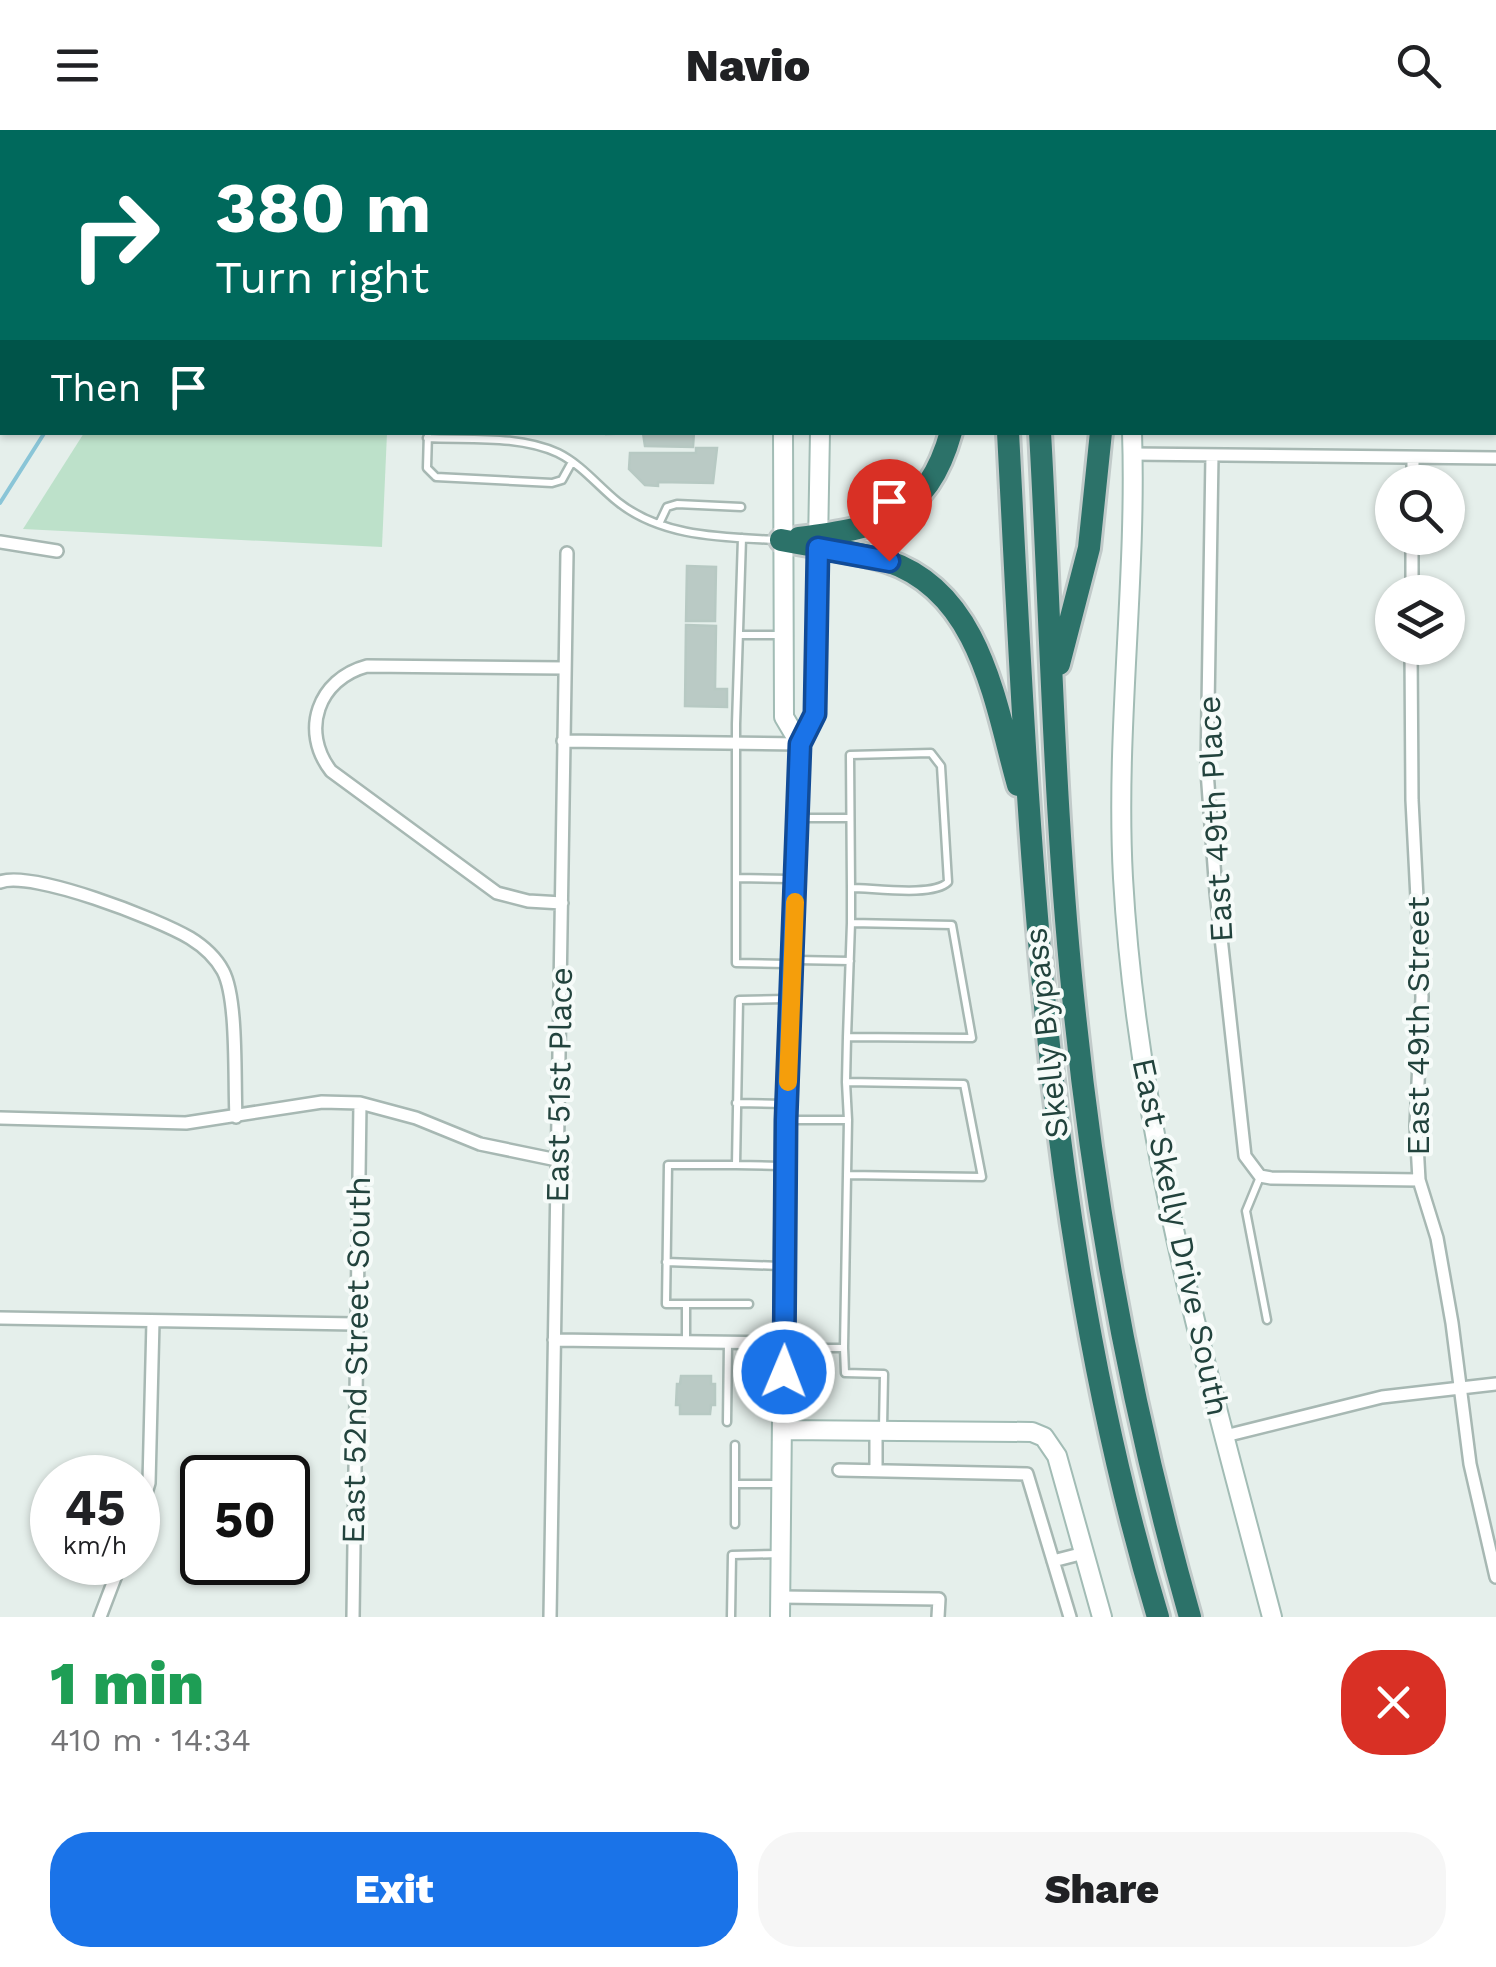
<!DOCTYPE html>
<meta charset="utf-8">
<style>
:root{--surface:#fff;--page:#f6f6f6;--text:#202124;--muted:#757577;--accent:#1a73e8}
body{margin:0;font-family:"Work Sans",sans-serif;background:var(--page);color:var(--text);height:100vh;display:flex;flex-direction:column;font-size:38px;white-space:nowrap}
*{box-sizing:border-box;margin:0}
p{font-size:32px;color:var(--muted)}
.icon{flex:none;width:55px;height:55px;fill:none;stroke:currentColor;stroke-width:2;stroke-linecap:round;stroke-linejoin:round}
.map{position:relative;height:1487px;overflow:hidden}
.drawer{display:flex;flex-direction:column;background:var(--surface);flex:1}
.drawer>*{flex:none}
.guide{position:absolute;left:0px;top:0px;width:1498px;height:305px;box-shadow:0 2px 8px #0004;background:#00695c;color:#fff;overflow:hidden}
.fabs{position:absolute;left:1375px;top:335px;display:grid;gap:20px}
.fabs a{display:grid;place-items:center;width:90px;height:90px;border-radius:50%;background:var(--surface);box-shadow:0 2px 8px #0004;font-size:50px}
.speed{position:absolute;left:30px;top:1325px;display:flex;gap:20px;font-size:50px;font-weight:700;text-align:center}
.speed>*{display:grid;place-content:center;width:130px;height:130px;border-radius:50%;background:var(--surface);box-shadow:0 2px 8px #0004;line-height:1}
.speed small{font-size:25px;font-weight:400}
.speed .limit{border:5px solid #111;border-radius:15px;background:#fff;color:#111}
.pin{position:absolute;display:grid;place-items:center;width:85px;height:85px;color:#fff;margin:-102px -42px;border-radius:50% 50% 50% 0;rotate:-45deg;box-shadow:0 0 10px #0007}
.pin .icon{rotate:45deg}
.me{position:absolute;width:110px;margin:-55px;rotate:1deg;stroke-linejoin:round;filter:drop-shadow(0 0 8px #0008)}
.turn{display:flex;align-items:center;gap:35px;height:210px;padding:0 50px;font-size:45px}
.turn .icon{width:130px;height:130px;stroke-width:2.5}
.turn b{display:block;font-size:70px;line-height:85px}
.then{display:flex;align-items:center;height:95px;padding:0 50px;background:#0003;gap:20px;font-size:38px}
.round{display:grid;place-items:center;flex:none;width:105px;height:105px;border-radius:40px;background:var(--page)}
.summary{display:flex;align-items:center;justify-content:space-between;height:170px;padding:0 50px}
h1{font-size:60px;font-weight:800;line-height:75px;color:#1e9e55}
.cta{display:flex;gap:20px;margin-top:auto;padding:20px 50px}
.cta a{flex:1;height:115px;border-radius:40px;background:var(--accent);color:#fff;font-size:40px;font-weight:800;line-height:115px;text-align:center}
.cta a+a{background:var(--page);color:var(--text)}
header{display:flex;justify-content:space-between;align-items:center;height:130px;padding:0 50px;background:var(--surface);font-size:45px;font-weight:800}
.map>svg:first-child{display:block}
.green{fill:#bde1ca}
.lines{fill:none;stroke-linecap:round;stroke-linejoin:round}
.stream{stroke:#8ac5d7;stroke-width:4}
.building{fill:#bacac5;stroke:#b7c9c3;stroke-width:2.5}
.lane-casing{stroke:#a7b8b3;stroke-width:11}
.street-casing{stroke:#a7b8b3;stroke-width:16}
.secondary-casing{stroke:#a2bcb5;stroke-width:22}
.highway-casing{stroke:#c1cac9;stroke-width:28}
.lane{stroke:#fff;stroke-width:6}
.street{stroke:#fff;stroke-width:11}
.secondary{stroke:#fff;stroke-width:18}
.highway{stroke:#2c7269;stroke-width:22}
.route-casing{stroke:#114b97;stroke-width:25}
.route{stroke:#1a73e8;stroke-width:18}
.slow{stroke:#f59e0b;stroke-width:18}
.labels{text-anchor:middle;dominant-baseline:central;stroke-width:8;stroke-linejoin:round;paint-order:stroke}
.street-label{font-size:32px;fill:#22433d;stroke:#f6fbf9}
</style>
<header><svg class="icon" aria-label="menu" viewBox="0 0 24 24"><path d="M4 6h16M4 12h16M4 18h16"/></svg>Navio<svg class="icon" aria-label="search" viewBox="0 0 24 24"><circle cx="10" cy="10" r="6"/><path d="M15 15l6 6"/></svg></header>
<div class="map">
<svg width="1496" height="1487" viewBox="0 0 1496 1487">
<rect width="100%" height="100%" fill="#e5efeb"/>
<!-- green -->
<path class="green" d="M84,303h303l-5,114 -359,-18z"/>
<g class="lines">
<!-- stream -->
<path class="stream" d="M223,2l1,-2
M0,373l45,-71"/>
</g>
<!-- building -->
<path class="building" d="M469,0h103l-103,2z
M694,302l-1,15 -48,-1 -2,-13 -38,1z
M696,318h21l-4,35 -55,-1v4l-13,-1 -16,-16 1,-16h66z
M687,436l29,1 -1,54h-29z
M686,495l30,1 -1,63h12v18l-42,-1z
M681,1246h30v8h4v21h-4l-1,9h-30v-9h-4l1,-21h3z"/>
<g class="lines">
<!-- lane casing -->
<g class="lane-casing">
<path id="lane" d="M375,0l1,2
M434,0v2
M171,2v-2
M1473,2v-2
M1495,106h1
M0,202l2,1
M428,302l-1,36 9,9 116,6 10,-3 10,-18
M427,308c42,2 92,-3 131,15 24,12 40,33 60,49 44,35 103,35 156,38
M659,394l8,-17 10,-3 64,3
M742,408l-6,186v239l51,1
M741,505h40
M931,623l10,13 7,116c-15,15 -74,6 -97,6l-1,-133z
M799,688h49
M736,748l54,1
M851,793l101,2 20,113 -125,-1z
M851,793v-35
M796,830l54,1
M846,952l1,-45
M736,973l49,1
M787,990h61l-1,55 135,2 -18,-93 -118,-2 2,38
M736,1035h-68l-2,139h83
M781,1036l-45,-1 3,-165 47,-1
M1260,1047l-14,34 21,109
M666,1132l114,4
M686,1212v-38
M786,1213l17,5h41l1,25 39,1 -1,54
M844,1218l3,-173
M727,1292l1,-79
M735,1315v79
M735,1354h46
M731,1487l1,-62 48,-1"/>
</g>
<!-- street casing -->
<g class="street-casing">
<path id="street" d="M1248,2h25
M1132,324l364,4
M1212,325l-5,316 9,121 29,264 15,20 11,2 148,2
M1413,352v-24
M0,412l57,9
M1412,462v-54
M1411,518l1,152 10,197 -6,129 3,54 18,58 15,85 18,141 26,113
M563,611l237,3
M0,752c32,-12 158,37 190,56 13,8 26,20 33,33 15,28 11,110 13,146
M562,773l-34,-2 -31,-8 -166,-122c-31,-40 -13,-92 36,-105l197,2
M0,988l186,5 136,-21 38,1 56,15 64,26 77,16
M0,1188l355,6
M554,1210l231,3
M1225,1306l157,-39 114,-13
M839,1340l188,4 43,143
M876,1340v-40
M138,1390l11,-37 4,-162
M1053,1431l31,-8
M780,1467l159,2 -1,18
M100,1487l21,-55
M353,1487l7,-514
M550,1487l17,-1064"/>
</g>
<!-- secondary casing -->
<g class="secondary-casing">
<path id="secondary" d="M1106,0l1,2
M788,2v-2
M830,2v-2
M783,302l1,285 16,27
M1132,302c5,149 -17,298 -9,446 14,253 85,495 149,739
M783,1300l249,2 12,5 13,19 45,161
M780,1487l5,-497 15,-376 15,-30 5,-282"/>
</g>
<!-- highway casing -->
<g class="highway-casing">
<path id="highway" d="M990,0v2
M1023,0l1,2
M947,2l1,-2
M1008,302c21,399 34,800 150,1185
M1040,302c11,194 14,390 35,583 21,204 59,405 115,602
M799,408c80,-10 128,-20 152,-106
M781,410c35,7 72,10 106,21 94,31 108,143 131,224
M1059,534l30,-116 12,-116"/>
</g>
<!-- lane -->
<use href="#lane" class="lane"/>
<!-- street -->
<use href="#street" class="street"/>
<!-- secondary -->
<use href="#secondary" class="secondary"/>
<!-- highway -->
<use href="#highway" class="highway"/>
</g>
<g class="lines">
<!-- route casing -->
<g class="route-casing">
<path id="route" d="M784,1242l2,-252 14,-376 15,-30 3,-166 71,13"/>
</g>
<!-- route -->
<use href="#route" class="route"/>
<!-- slow -->
<path class="slow" d="M788,952l7,-180"/>
</g>
<g class="labels">
<!-- street labels -->
<g class="street-label">
<text transform="translate(1215 689) rotate(-93)">East 49th Place</text>
<text transform="translate(1418 896) rotate(-90)">East 49th Street</text>
<text transform="translate(1046 903) rotate(-96)">Skelly Bypass</text>
<text transform="translate(559 955) rotate(-89)">East 51st Place</text>
<text transform="translate(1181 1107) rotate(78)">East Skelly Drive South</text>
<text transform="translate(356 1230) rotate(-89)">East 52nd Street South</text>
</g>
</g>
</svg>
<div class="fabs">
<a><svg class="icon" aria-label="search" viewBox="0 0 24 24"><circle cx="10" cy="10" r="6"/><path d="M15 15l6 6"/></svg></a>
<a><svg class="icon" aria-label="layers" viewBox="0 0 24 24"><path d="M12 4l9 5-9 5-9-5zM3 14l9 5 9-5"/></svg></a>
</div>
<div class="speed"><div>45<small>km/h</small></div><div class="limit">50</div></div>
<div class="pin" style="left:889px;top:431px;background:#d93025"><svg class="icon" aria-label="arrive" viewBox="0 0 24 24"><path d="M6 21V4h12l-3 4 3 4H6"/></svg></div>
<svg class="me" style="left:784px;top:1242px" viewBox="-20 -20 40 40"><circle r="17" fill="#1a73e8" stroke="#fff" stroke-width="3"/><path d="M0-11L8 9 0 5-8 9z" fill="#fff"/></svg>
<div class="guide">
<div class="turn"><svg class="icon" aria-label="right" viewBox="0 0 24 24"><path d="M7 20v-9h11M14 6l5 5-5 5"/></svg><div><b>380 m</b>Turn right</div></div>
<div class="then">Then<svg class="icon" aria-label="arrive" viewBox="0 0 24 24"><path d="M6 21V4h12l-3 4 3 4H6"/></svg></div>
</div>
</div>
<section class="drawer">
<div class="summary"><div><h1>1 min</h1><p>410 m · 14:34</p></div><a class="round" style="background:#d93025;color:#fff"><svg class="icon" aria-label="close" viewBox="0 0 24 24"><path d="M6 6l12 12M18 6L6 18"/></svg></a></div>
<div class="cta"><a>Exit</a><a>Share</a></div>
</section>
